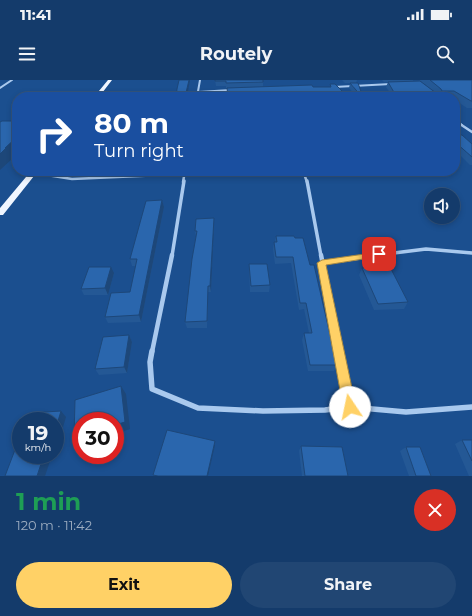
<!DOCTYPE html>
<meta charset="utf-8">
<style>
:root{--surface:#143b6b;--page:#214673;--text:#f1f3f6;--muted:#9dadc1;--line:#33557e;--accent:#ffd166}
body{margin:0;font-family:Montserrat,sans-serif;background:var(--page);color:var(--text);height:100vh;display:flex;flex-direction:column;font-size:15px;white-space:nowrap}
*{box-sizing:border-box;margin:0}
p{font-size:13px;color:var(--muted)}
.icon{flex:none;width:22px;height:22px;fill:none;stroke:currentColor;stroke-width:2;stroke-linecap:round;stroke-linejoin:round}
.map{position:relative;height:396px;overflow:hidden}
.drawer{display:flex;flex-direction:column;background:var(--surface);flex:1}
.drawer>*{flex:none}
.guide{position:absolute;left:12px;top:12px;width:448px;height:84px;border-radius:16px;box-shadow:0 2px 6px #0003,0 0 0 1px var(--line);background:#1a4fa0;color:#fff;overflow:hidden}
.buttons{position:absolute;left:424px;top:108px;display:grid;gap:8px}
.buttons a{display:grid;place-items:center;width:36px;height:36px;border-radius:50%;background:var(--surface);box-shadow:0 2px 6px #0003,0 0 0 1px var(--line);font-size:20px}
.speed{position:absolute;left:12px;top:332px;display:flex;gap:8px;font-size:20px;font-weight:700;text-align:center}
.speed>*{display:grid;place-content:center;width:52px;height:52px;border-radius:50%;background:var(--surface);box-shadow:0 2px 6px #0003,0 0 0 1px var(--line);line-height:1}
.speed small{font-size:10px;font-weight:400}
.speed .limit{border:6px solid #d22;background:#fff;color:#111}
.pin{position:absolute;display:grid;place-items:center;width:34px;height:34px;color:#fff;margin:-17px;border-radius:8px;box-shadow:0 2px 6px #0006}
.me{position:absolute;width:44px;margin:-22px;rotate:349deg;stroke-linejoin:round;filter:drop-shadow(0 0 3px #0008)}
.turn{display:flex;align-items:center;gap:14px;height:84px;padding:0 16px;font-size:18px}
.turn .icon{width:52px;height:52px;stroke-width:2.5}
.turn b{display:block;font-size:28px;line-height:34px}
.round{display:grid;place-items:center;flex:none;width:42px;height:42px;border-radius:21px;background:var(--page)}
.overview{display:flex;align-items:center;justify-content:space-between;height:68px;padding:0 16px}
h1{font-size:24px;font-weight:700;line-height:30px;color:#1e9e55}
.action{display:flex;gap:8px;margin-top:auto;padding:8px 16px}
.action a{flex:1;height:46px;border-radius:24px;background:var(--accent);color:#111;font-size:16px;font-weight:700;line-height:46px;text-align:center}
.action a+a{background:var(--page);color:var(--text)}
.status{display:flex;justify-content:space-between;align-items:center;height:28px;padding:0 20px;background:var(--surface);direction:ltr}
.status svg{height:11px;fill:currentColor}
header{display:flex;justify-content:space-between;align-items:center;height:52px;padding:0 16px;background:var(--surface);font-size:18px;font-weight:700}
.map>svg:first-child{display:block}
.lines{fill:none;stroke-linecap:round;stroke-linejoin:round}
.street-far4{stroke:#a9c9ee;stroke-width:2}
.street-far3{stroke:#a9c9ee;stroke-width:2.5}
.street-far2{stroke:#a9c9ee;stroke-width:3.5}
.street-far1{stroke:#a9c9ee;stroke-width:4.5}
.street{stroke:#a9c9ee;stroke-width:5.5}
.primary{fill:#f0f6ff;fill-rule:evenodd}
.wall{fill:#245895}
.shaded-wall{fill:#1d4779}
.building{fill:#2a66ad;stroke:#1d4779}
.route{fill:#ffd166;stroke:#a68842}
</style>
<div class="status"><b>11:41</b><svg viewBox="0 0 49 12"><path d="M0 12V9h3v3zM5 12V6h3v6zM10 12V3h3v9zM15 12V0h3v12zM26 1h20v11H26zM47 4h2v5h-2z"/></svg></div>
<header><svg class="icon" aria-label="menu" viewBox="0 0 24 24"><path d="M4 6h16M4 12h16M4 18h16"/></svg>Routely<svg class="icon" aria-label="search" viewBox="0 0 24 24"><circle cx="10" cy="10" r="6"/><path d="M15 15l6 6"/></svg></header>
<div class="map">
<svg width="472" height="396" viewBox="0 0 472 396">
<rect width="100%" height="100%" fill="#1b4f8f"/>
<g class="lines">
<!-- street-far4 -->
<path class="street-far4" d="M334,7l57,-3
M0,8l12,-8
M198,12l33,-2
M197,17l3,-17
M455,40l7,5"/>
<!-- street-far3 -->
<path class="street-far3" d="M460,44l12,8
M303,91l4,11
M34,93l38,6 113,-5
M183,102l2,-11"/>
<!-- street-far2 -->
<path class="street-far2" d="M307,101l14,75
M172,176l12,-75
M370,176l56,-7 46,4"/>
<!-- street-far1 -->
<path class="street-far1" d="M321,175l19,97
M321,183l57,-8
M152,272l20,-97"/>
<!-- street -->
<path class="street" d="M152,271l-2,11 2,27 46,19 65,3 62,-1 25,-3 56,5 66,-5
M339,271l11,56"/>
<!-- primary -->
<path class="primary" d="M108,0h4l-13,17h-5z
M31,91h7l-35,44h-3v-7z"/>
</g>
<!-- wall -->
<path class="wall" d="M215,0h48v7l-37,1v-2h-10z
M342,0h15l-1,3h-11z
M382,0h31v1l-29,1z
M419,0h53v28h-5l-12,-8v-3h-16v-2l-3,-2 -2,4h-41l-7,-10 2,-5 40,5z
M350,3l13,14h-6l-8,-9z
M455,55l17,9v21h-2l-15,-15z
M162,120l2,7 -23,115 -33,1 -3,-6 25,-25 6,-26h-4l-2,-7z
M214,138v7l-3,67h-3l-1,36h-20l-2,-6 11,-85 -1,-6z
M276,156l19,2 15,27 27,100 -3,6h-26l-6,-31 2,-7h5l-5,-24 -5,1 -8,-47 -16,1 -2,-15 1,-7h1z
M249,184l21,21 -1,7h-19l-1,-21z
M362,188l46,34 -4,7 -30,1 -15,-35z
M114,193l-6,22h-24l-3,-6z
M129,255l3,7 -5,31 -28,2 -4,-6z
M462,360h10v36h-3l-14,-32z
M301,366l47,30h-46l-3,-25z
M406,367l25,29h-22l-9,-25z"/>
<!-- shaded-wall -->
<path class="shaded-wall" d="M189,0h1l-3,17h-2z
M17,48v24l-6,6 1,1 -12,11v-16l5,-6 8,-16z
M162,120l2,7 -23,115 -2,-7z
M214,138v7l-3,67 -1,-6z
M111,187l3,6 -6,22 -3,-7z
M129,255l3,7 -5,31 -3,-6z
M121,306l5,8 4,35 -15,5v-9z
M61,331l5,6 -8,27 -3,-2v-11z
M81,356v8l-7,-6z
M215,361v4l-7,31h-1z
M44,375h8l-7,21h-8z"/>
<!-- building -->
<path class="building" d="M179,0h10l-4,17h-9l1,-8z
M215,0h48v2l-37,1v-2h-11z
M430,0h42v21h-1l-17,-10h-12l-1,-2z
M420,1l16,12 -41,1 -7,-12z
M350,3h8l5,14h-1z
M330,4h5l13,13h-120l-1,-9 85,-3 1,2h18z
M2,41h15v7l-4,4h4v5l-12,11h1l-6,6v-32z
M455,55h7l10,9v13l-17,-15z
M162,120l-23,115 -34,2 6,-24 19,-1 7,-33h-7l16,-58z
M214,138l-4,68h-2l-1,35 -22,1 7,-63 5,-28h-2l1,-12z
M276,156h18l1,2h8l7,27h4l23,100h-27l-6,-32h8l-6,-30h-6l-7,-46h-17l-2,-15h3z
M249,184h18l3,21 -19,1z
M89,187h22l-6,21 -24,1z
M390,187l18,35 -30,2 -16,-36z
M129,255l-5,32 -29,2 8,-32z
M121,306l4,36 -10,3v-4h-34v15l-7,2 1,-38z
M61,331l-6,20v-10h-29l3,-8z
M167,350l48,11 -8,35h-49l-5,-1z
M21,354v21h23l-7,21h-32z
M462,360h10v21z
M301,366l41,1 6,29h-43z
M406,367h14l11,29h-15z"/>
<!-- route -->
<path class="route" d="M379,172h3v4l-56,9 30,142 -2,5 -4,2 -5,-2 -2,-5 -26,-144 5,-3z"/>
</svg>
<div class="buttons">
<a><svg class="icon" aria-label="sound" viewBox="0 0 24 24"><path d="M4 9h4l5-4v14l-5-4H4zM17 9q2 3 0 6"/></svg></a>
</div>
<div class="speed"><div>19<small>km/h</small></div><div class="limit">30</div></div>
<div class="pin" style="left:379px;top:174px;background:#d93025"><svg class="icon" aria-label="arrive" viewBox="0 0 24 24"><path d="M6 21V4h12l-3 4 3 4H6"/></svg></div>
<svg class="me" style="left:350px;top:327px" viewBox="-20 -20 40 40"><circle r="19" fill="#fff"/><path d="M0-13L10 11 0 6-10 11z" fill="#ffd166"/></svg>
<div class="guide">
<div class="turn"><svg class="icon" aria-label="right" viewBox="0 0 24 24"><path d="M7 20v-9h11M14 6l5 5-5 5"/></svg><div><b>80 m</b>Turn right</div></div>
</div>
</div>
<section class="drawer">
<div class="overview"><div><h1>1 min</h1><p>120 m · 11:42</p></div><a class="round" style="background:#d93025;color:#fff"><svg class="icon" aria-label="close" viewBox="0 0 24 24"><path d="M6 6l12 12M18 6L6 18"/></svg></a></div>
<div class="action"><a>Exit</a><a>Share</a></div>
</section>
